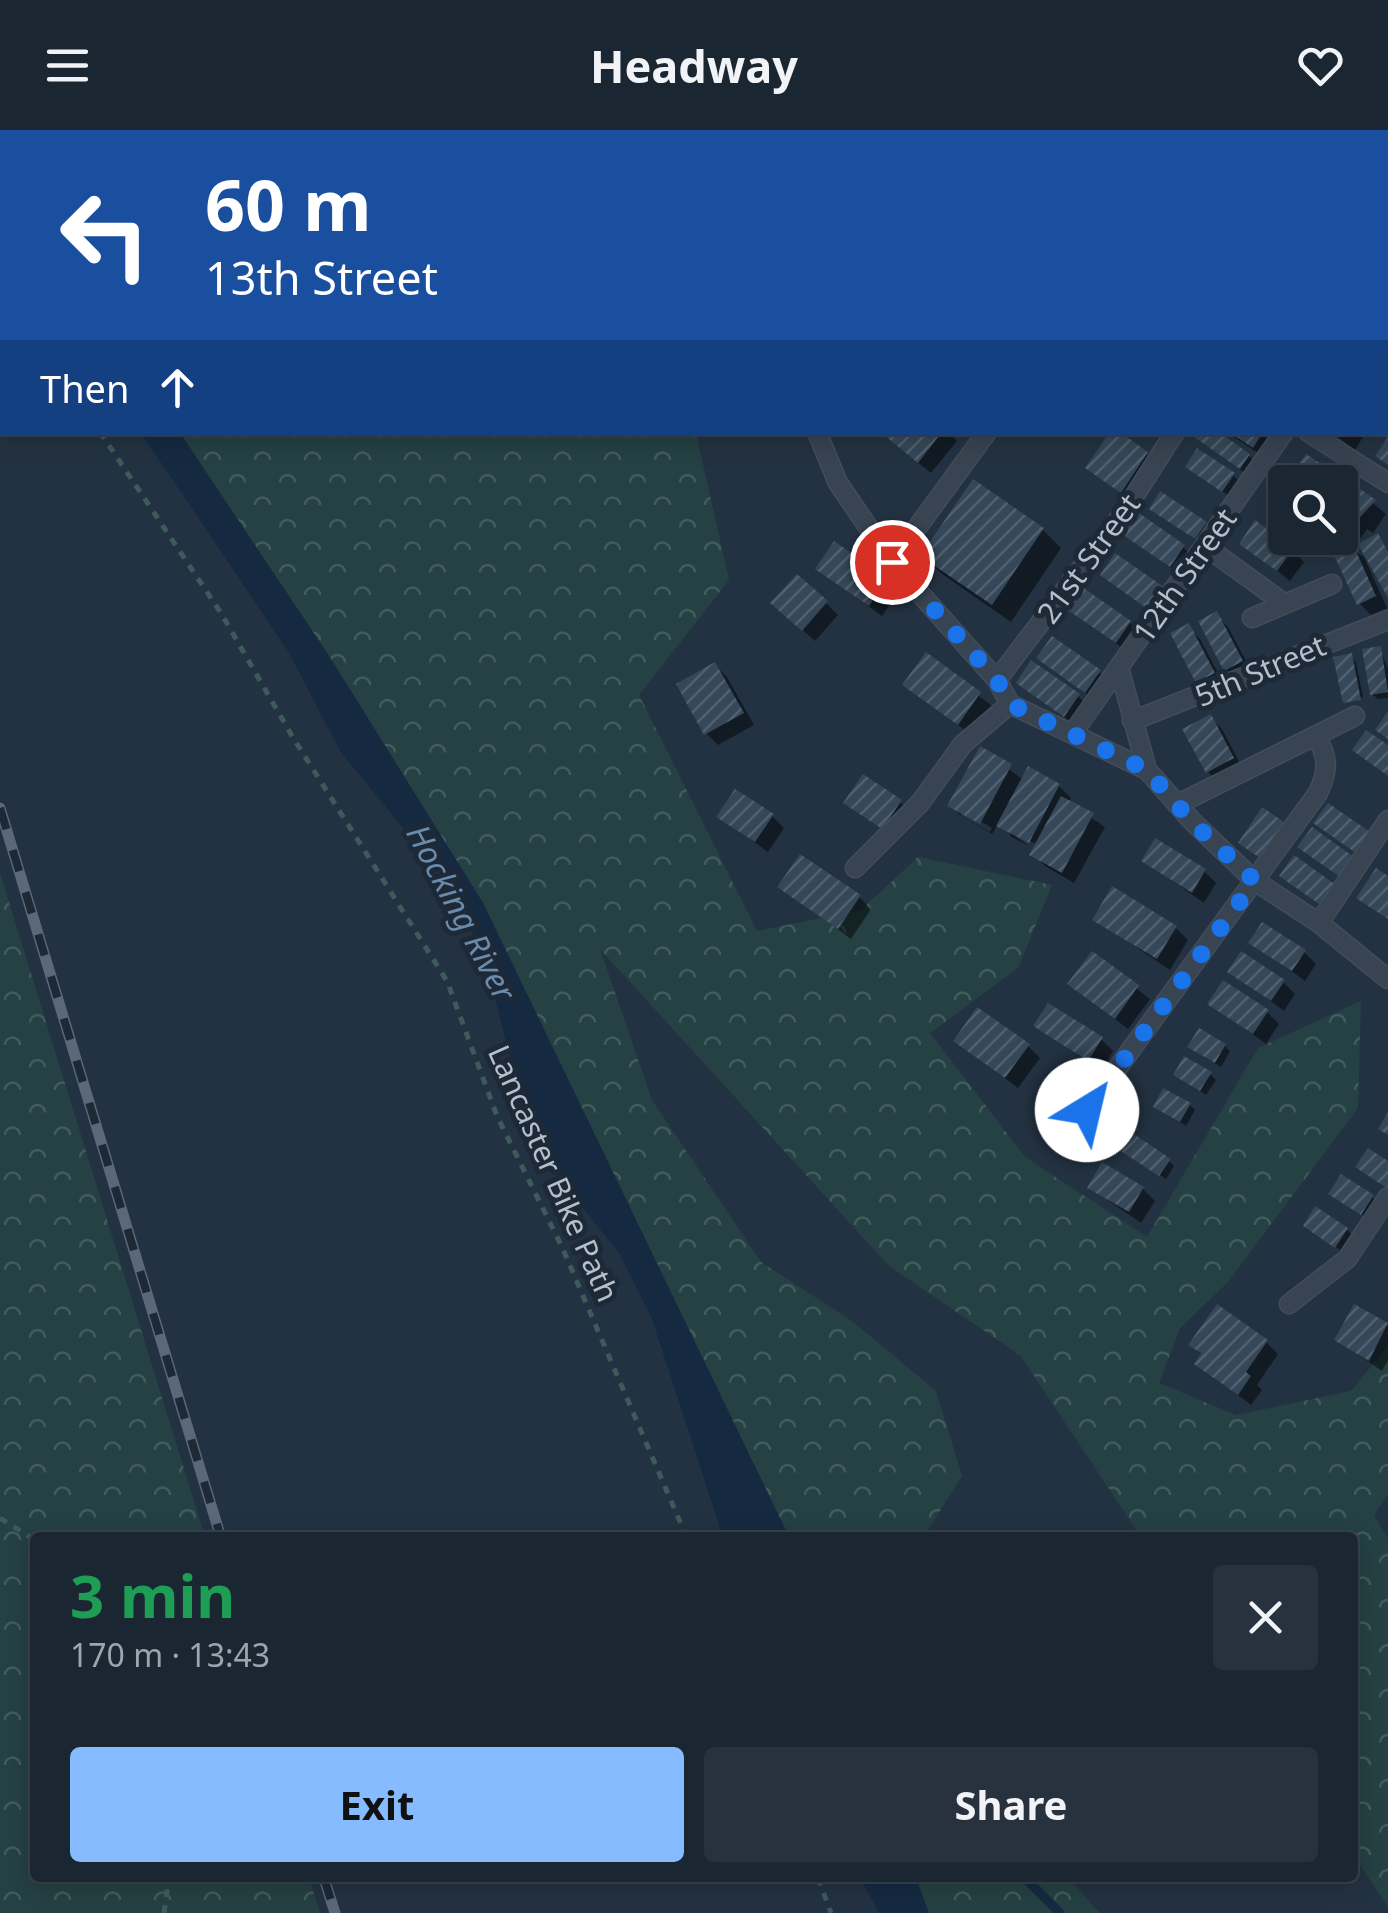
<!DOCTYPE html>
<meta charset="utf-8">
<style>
:root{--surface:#1a2632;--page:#27323e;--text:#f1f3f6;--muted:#9fa5ac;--line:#38434d;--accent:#86bcff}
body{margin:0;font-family:"Noto Sans",sans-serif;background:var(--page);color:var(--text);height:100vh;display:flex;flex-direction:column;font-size:38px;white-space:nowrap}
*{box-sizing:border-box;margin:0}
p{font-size:32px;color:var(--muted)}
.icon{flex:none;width:55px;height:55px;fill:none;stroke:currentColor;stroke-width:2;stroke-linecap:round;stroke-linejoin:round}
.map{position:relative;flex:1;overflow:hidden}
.side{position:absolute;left:30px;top:1402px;width:1328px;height:350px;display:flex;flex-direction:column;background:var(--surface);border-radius:10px;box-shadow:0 5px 25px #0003,0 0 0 2px var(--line)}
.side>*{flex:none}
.top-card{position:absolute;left:0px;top:0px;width:1390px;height:305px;box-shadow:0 5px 25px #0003,0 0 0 2px var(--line);background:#1a4fa0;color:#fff;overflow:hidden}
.buttons{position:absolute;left:1268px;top:335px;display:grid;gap:20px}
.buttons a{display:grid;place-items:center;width:90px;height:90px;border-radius:10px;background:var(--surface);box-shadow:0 5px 25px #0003,0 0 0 2px var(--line);font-size:50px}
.pin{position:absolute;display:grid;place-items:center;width:85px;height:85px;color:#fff;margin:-42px;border:5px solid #fff;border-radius:50%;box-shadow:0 2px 10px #0007}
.me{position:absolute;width:110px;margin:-55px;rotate:36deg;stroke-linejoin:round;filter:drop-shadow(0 0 8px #0008)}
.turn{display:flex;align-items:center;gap:35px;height:210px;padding:0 40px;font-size:45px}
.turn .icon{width:130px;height:130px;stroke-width:2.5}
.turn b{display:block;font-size:70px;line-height:85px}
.then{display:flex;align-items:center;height:95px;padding:0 40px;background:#0003;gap:20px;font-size:38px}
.round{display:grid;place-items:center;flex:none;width:105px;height:105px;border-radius:10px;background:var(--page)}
.head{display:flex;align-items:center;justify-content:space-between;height:170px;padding:0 40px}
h1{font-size:60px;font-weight:700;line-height:75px;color:#1e9e55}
.primary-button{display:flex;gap:20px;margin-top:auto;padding:20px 40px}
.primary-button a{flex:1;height:115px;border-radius:10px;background:var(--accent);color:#111;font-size:40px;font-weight:700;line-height:115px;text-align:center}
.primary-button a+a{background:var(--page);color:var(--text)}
header{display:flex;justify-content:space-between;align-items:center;height:130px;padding:0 40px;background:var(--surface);font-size:45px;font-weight:700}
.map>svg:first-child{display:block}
.forest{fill:url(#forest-crowns)}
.water{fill:#152a41}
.shadow{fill:#0007;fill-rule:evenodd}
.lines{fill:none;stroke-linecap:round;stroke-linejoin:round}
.stream{stroke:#152a41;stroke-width:9}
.building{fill:url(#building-hatch)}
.lane-casing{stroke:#424d5b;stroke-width:21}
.path{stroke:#3f5a5b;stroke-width:5;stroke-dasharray:8 8;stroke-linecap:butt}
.lane{stroke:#384452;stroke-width:18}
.rail-casing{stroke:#5a6879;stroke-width:11}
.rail{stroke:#1d2937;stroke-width:8;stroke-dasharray:22;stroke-linecap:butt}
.route{stroke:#1a73e8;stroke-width:18;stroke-dasharray:0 32.4}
.labels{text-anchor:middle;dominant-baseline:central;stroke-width:10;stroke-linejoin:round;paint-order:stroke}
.street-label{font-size:30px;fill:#b5bfcc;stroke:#1d2937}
.water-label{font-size:32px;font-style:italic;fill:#6b8bad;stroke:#1d2937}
</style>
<header><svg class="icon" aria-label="menu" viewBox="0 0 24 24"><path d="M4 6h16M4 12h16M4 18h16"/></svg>Headway<svg class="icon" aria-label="heart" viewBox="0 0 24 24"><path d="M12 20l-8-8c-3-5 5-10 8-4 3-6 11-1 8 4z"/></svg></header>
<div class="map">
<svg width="1388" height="1783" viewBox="0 0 1388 1783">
<defs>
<pattern id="forest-crowns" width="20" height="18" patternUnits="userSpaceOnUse" patternTransform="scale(2.5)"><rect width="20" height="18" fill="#254143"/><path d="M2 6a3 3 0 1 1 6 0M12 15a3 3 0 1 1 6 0" fill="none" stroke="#425b5d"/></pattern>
<pattern id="building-hatch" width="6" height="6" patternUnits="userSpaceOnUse" patternTransform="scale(2.5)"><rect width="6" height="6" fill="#354758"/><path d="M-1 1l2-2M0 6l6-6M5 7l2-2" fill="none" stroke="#50606f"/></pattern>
</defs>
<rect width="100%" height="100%" fill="#233242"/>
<!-- forest -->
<path class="forest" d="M0,0h434l3,2h-435v32z
M180,303h516l33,147 -90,115 118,236 104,-21 57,-53 134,28 -34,83 -88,65 95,124 122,80 111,-189 103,-47 -3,107 -130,174 -48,46 -21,55 77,32 115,-24 37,-45v148l-14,21 14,24v368l-35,-53 -1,-316 -211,-1 -121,-182 -131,-89 -289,-317 52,151 109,162 91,59 84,70 26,85 -34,54 -14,7h-125l-306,-634 -152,-244z
M0,743l205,664 -170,1v340h274l11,35h-320z
M916,1748h152l32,35h-171z"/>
<!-- water -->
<path class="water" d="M141,303h39l151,226 152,244 306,634h-66l-71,-218 -33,-66 -63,-79 -28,-44 -44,-176 -42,-78 -102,-125 -52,-100z
M860,1748h56l13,35h-50z"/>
<!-- shadow -->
<path class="shadow" d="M1107,0h28l4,2h-34z
M891,302h57l9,9 -26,32 -31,-25z
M1226,302h45l7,8 -12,18z
M1331,302h35l-11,18z
M1192,303l57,23 12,12 -8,11z
M1147,324l12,12 -25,37 -45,-35z
M1306,327l43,26 37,31 -13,19 -6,-4 -15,21 12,7 23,51 -16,7 -12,-12 -16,-54 -18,-11h15v-56h-51z
M1193,342l40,3 5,5 -10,15z
M1152,378l53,16 12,12 -9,13z
M1043,400l18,18 -50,74 -69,-48 -19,-18z
M1124,403l59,14 12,12 -12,18z
M1243,413l49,7 12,12 -14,19z
M818,439l69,10 12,12 -17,25z
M826,473l12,12 -23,26 -29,-26z
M1070,479l60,14 12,12 -13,18z
M1216,485l12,12 25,47 -15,7 -12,-12z
M1188,497l12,12 25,47 -15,8 -12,-12z
M1380,519l8,20v29l-10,1 -6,-5z
M927,526l65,50 -21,29 -65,-50z
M1351,526l5,6 7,35 -17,3z
M1040,528l59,14 12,12 -13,19z
M715,535l12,12 27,48 -36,20 -12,-12z
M1019,552l59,14 12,12 -13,19z
M1210,587l12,12 22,42 -24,13 -12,-12z
M981,620l43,30 5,-10 30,16 12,12 -2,5 36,24 -31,56 -29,-17 -12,-12 2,-4 -37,-26 -6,10 -30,-17 28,15 2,-4 -31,-18v6l-11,-11zM1010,700l31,17 -3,4 -28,-15z
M900,672l12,12 -17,25 -48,-36z
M772,686l12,12 -16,24 -48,-35z
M1144,731l60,10 12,12 -12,20z
M781,757l78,10 12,12 -20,30z
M1095,789l81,9 12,12 -18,30z
M1252,812l52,10 12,12 -11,17z
M1092,824l58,45 -22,30 -58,-45z
M1231,842l52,10 12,12 -11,17z
M1211,874l56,8 12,12 -13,20z
M1036,896l65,13 12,12 -12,20z
M956,911l72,5 12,12 -22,30z
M1225,916l5,5 -9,16 -25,-15z
M1210,944l6,6 -10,15 -30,-20z
M1190,975l5,5 -9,16 -30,-20z
M1125,1022l44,9 5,5 -8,13z
M1090,1058l53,1 12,12 -14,22z
M1372,1067l6,5 -11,16 -30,-20z
M1347,1100l5,5 -10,16 -31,-20z
M1355,1178l33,18v34l-6,11 -45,-31z
M1266,1212l12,12 -21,31 5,5 -11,15 -54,-41 6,-8 -11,-11z"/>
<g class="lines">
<!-- stream -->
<path class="stream" d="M1025,1748l35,35"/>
</g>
<!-- building -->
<path class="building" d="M887,302h55l-24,31 -33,-27z
M1110,302h10l28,20 -27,41 -36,-25z
M1187,302h32l31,22 -10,15z
M1229,302h34l-10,16z
M1388,307v28l-13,-9z
M1197,318l38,25 -13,19 -37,-25z
M1306,324l23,15 -10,13h-33z
M1333,339l18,12 -11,16v-15h-15z
M973,349l71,49 -52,77 -72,-49z
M1356,356l20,14 -40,43 -7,-5h11v-30z
M1160,361l47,31 -12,17 -46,-30z
M1136,381l49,34 -15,22 -50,-34z
M1255,390l39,28 -17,23 -38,-27z
M1378,403l10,19v46l-30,-54z
M834,411l54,37 -19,28 -54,-37z
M1352,412l24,54 -19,9 -25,-54z
M1115,423l49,34 -15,23 -49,-35z
M797,444l31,27 -26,30 -32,-28z
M1082,457l49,34 -15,22 -50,-34z
M1217,481l26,50 -19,10 -26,-50z
M1189,493l26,50 -19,10 -26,-50z
M1052,506l49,34 -16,23 -49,-35z
M1381,516l7,46 -18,3 -8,-46z
M926,522l55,40 -23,33 -56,-40z
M1352,523l9,47 -18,3 -10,-46z
M1031,530l49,34 -16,23 -48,-34z
M715,532l29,51 -40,22 -28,-51z
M1388,581v28l-13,-9z
M1211,584l23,44 -28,15 -24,-44z
M1366,600l22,15v31l-36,-26z
M980,616l32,18 -32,60 -33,-18z
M1028,636l32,18 -31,59 -33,-17z
M863,644l39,26 -20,29 -39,-26z
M735,659l39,25 -19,28 -39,-25z
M1061,666l33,17 -32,60 -33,-18z
M1328,673l42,29 -14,21 -43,-30z
M1262,677l22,15 -24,36 -22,-15z
M1312,697l42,30 -14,20 -43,-30z
M1155,708l51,31 -14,24 -51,-32z
M800,724l61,41 -23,34 -61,-42z
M1294,725l42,30 -14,21 -43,-30z
M1376,738l12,8v43l-32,-21z
M1112,756l65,40 -20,33 -65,-39z
M1262,792l44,28 -14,21 -44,-28z
M1092,821l47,34 -24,34 -48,-35z
M1241,821l44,29 -14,21 -44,-29z
M1223,850l46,30 -16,24 -46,-30z
M1048,873l55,34 -15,24 -55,-35z
M977,877l53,37 -25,34 -52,-37z
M1199,898l27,16 -11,19 -28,-16z
M1184,926l28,16 -12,19 -27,-16z
M1163,958l28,15 -11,19 -27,-15z
M1388,982v23l-10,-6z
M1128,1000l43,29 -12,17 -43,-28z
M1368,1018l20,13v28l-33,-22z
M1102,1032l42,25 -15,25 -42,-24z
M1341,1044l33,21 -13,20 -33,-21z
M1315,1076l33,22 -13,20 -32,-22z
M1217,1174l51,36 -22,32 5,4 -13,19 -44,-31 7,-11 -13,-8z
M1354,1174l34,19 -19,38 -35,-21z"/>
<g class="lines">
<!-- lane casing -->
<g class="lane-casing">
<path id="lane" d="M599,0l2,2
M1307,0l5,2
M985,2l2,-2
M1200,2l1,-2
M1378,2l1,-2
M1388,152v-1
M817,302l21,51 54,79
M987,302l-95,130 105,118 13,24
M1308,302l80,51
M1205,416l80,58
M1252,488l80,-34
M1119,538l28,102
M997,550l127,-168 51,-80
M1010,574l137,66 45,51 63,60 64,42 69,56
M1132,591l256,-101
M1072,604l212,-302
M1178,674l177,-88
M855,738l65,-65 43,-59 47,-40
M1319,793l69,-103
M1087,980l231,-317c10,-22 11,-34 -1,-55
M1289,1174l58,-45 41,-62"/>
</g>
<!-- path -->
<path class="path" d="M0,157l2,4
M100,302l121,181 71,123 155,245 50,135 65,131 125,291
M0,1388l35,22
M818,1748l13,35
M164,1783l5,-35"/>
<!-- lane -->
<use href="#lane" class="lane"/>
<!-- rail casing -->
<g class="rail-casing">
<path id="rail" d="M0,678l221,730
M324,1748l11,35"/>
</g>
<!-- rail -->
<use href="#rail" class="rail"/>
</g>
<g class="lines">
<!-- route -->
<path class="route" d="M892,432l105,118 13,24 137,66 45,52 63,59 -168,229"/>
</g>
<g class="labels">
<!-- street labels -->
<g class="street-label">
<text transform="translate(1088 428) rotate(-54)">21st Street</text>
<text transform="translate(1184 445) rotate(-55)">12th Street</text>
<text transform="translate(1260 540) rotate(-23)">5th Street</text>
<text transform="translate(554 1043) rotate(66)">Lancaster Bike Path</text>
</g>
<!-- water labels -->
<g class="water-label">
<text transform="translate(462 782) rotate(62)">Hocking River</text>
</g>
</g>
</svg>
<div class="buttons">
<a><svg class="icon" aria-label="search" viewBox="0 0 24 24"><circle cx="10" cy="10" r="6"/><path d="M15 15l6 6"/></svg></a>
</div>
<div class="pin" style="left:892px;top:432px;background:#d93025"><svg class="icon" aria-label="arrive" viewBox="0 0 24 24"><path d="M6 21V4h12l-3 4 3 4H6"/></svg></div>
<svg class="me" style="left:1087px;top:980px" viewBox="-20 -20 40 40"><circle r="19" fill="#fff"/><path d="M0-13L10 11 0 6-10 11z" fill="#1a73e8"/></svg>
<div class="top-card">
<div class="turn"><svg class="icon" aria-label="left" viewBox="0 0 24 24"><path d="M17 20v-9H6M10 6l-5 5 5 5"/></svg><div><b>60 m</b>13th Street</div></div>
<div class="then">Then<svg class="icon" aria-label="ahead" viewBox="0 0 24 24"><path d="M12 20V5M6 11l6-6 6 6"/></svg></div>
</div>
<section class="side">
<div class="head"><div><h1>3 min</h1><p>170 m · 13:43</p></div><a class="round"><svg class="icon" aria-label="close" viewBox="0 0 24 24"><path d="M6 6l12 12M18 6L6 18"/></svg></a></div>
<div class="primary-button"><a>Exit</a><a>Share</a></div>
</section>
</div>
